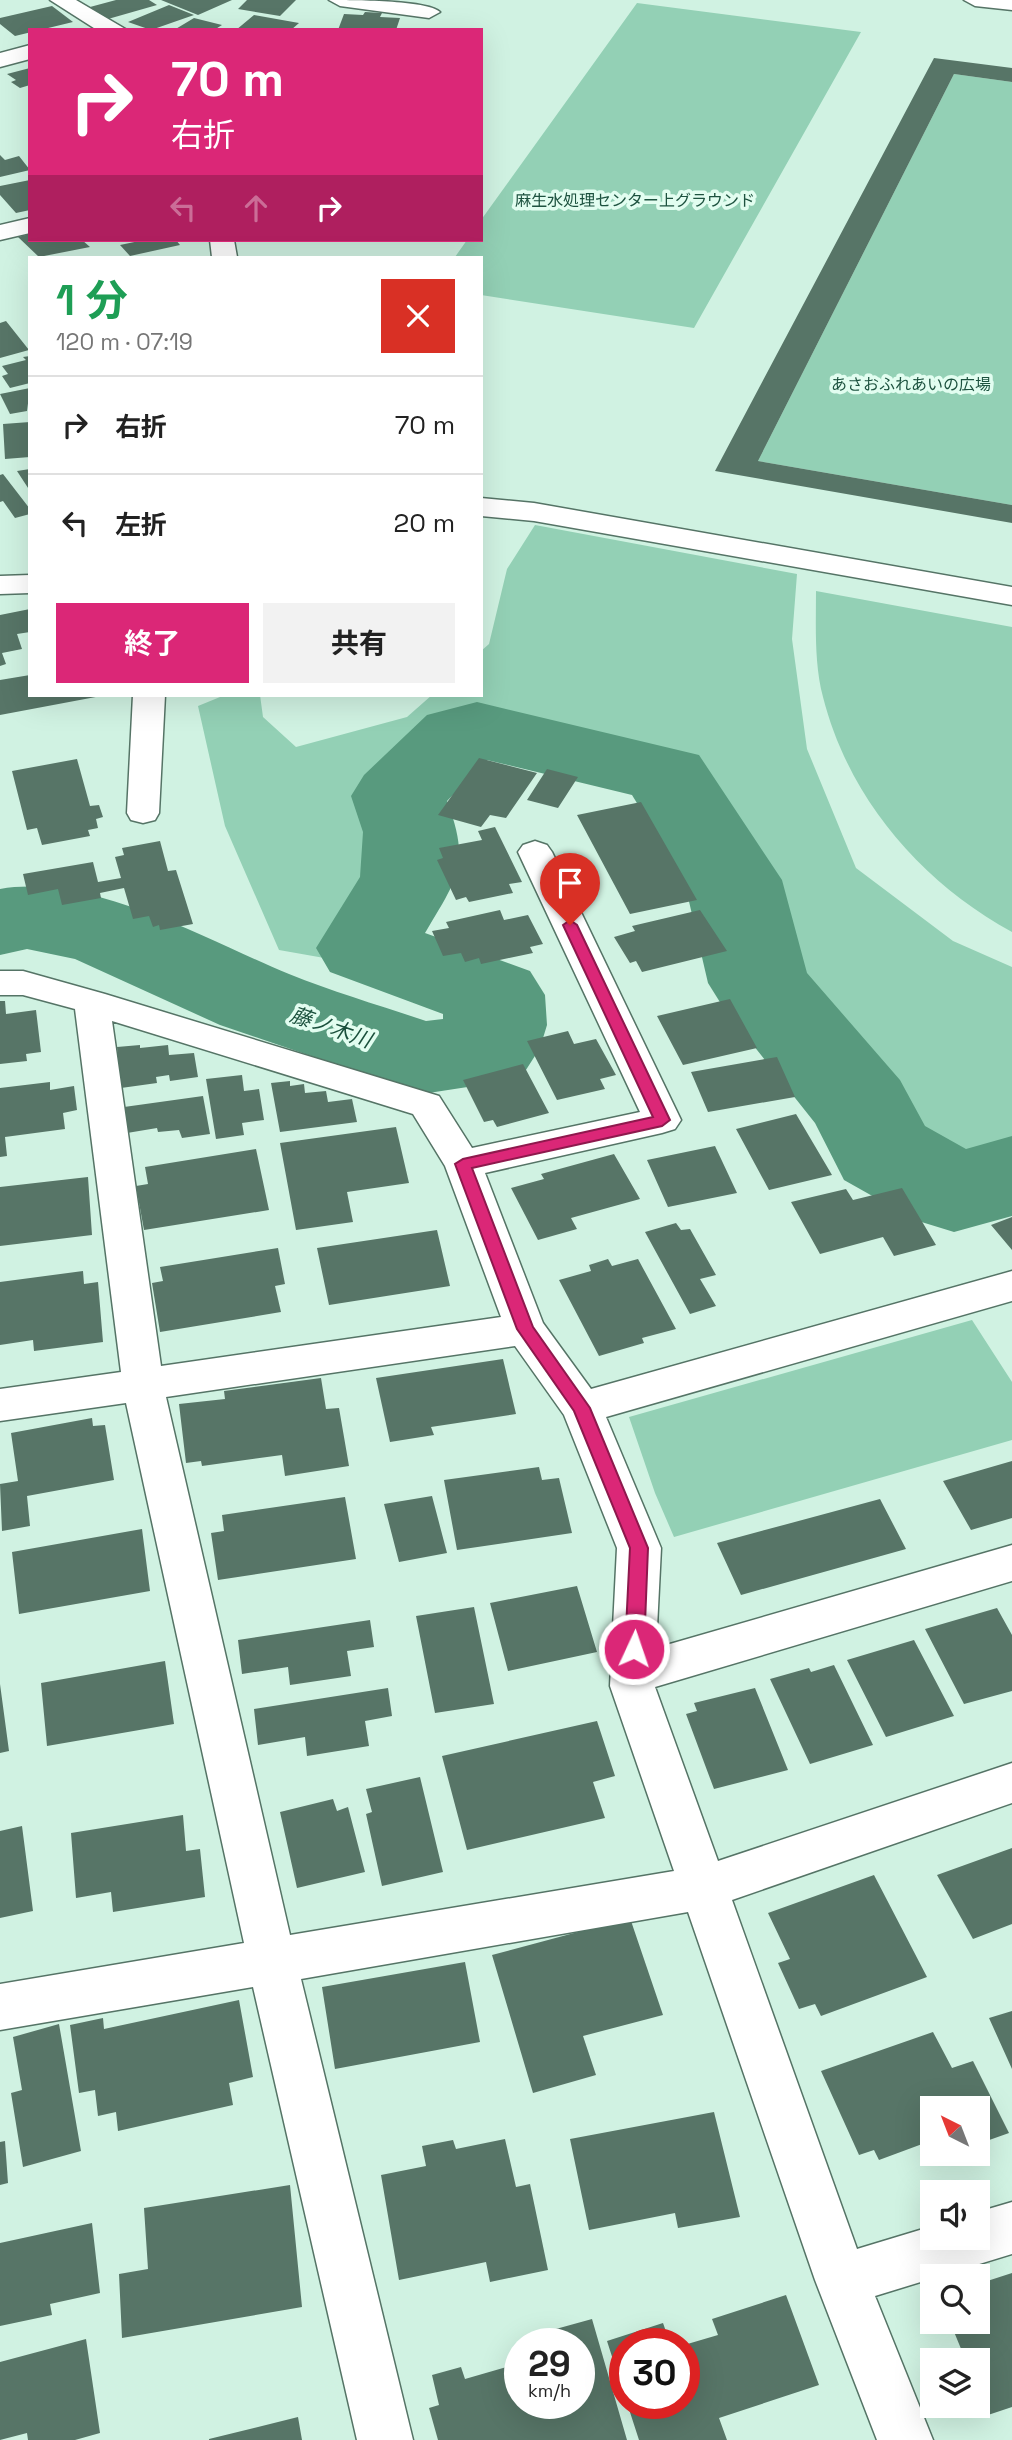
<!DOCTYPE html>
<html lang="ja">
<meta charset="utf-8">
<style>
:root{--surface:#fff;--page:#f2f2f2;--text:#222;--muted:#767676;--line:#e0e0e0;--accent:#db2777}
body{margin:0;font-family:"Space Grotesk","Noto Sans JP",sans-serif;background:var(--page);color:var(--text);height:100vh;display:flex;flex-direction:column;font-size:26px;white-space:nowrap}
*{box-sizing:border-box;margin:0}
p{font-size:23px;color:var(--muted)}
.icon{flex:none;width:38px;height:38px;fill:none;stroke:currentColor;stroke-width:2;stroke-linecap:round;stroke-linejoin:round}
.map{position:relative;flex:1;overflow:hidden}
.drawer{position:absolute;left:28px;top:256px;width:455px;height:441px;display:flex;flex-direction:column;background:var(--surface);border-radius:0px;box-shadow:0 7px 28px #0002}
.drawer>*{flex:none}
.top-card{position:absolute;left:28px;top:28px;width:455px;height:214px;border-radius:0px;box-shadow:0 7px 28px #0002;background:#db2777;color:#fff;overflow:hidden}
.needle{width:46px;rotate:318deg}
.tools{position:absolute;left:920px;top:2096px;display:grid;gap:14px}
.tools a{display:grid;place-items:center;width:70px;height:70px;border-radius:0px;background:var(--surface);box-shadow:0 7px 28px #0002;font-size:35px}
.speed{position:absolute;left:504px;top:2328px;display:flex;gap:14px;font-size:35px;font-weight:700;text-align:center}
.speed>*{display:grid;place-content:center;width:91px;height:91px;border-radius:50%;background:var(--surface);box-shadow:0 7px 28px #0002;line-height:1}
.speed small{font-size:18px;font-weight:400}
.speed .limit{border:10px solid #d22;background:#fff;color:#111}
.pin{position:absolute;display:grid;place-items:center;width:60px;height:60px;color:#fff;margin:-72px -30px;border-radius:50% 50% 50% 0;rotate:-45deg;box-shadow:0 0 7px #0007}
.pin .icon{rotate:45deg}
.me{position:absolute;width:77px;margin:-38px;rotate:3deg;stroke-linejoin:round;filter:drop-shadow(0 0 5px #0008)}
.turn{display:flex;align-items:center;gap:24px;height:147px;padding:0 28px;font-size:32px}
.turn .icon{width:91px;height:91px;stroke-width:2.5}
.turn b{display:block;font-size:49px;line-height:60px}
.lanes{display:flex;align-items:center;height:66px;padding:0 28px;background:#0003;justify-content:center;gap:35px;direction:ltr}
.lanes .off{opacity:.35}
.round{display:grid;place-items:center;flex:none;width:74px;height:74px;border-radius:0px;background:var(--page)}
.head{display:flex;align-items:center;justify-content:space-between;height:119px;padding:0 28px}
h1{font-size:42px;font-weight:700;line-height:52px;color:#1e9e55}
.button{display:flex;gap:14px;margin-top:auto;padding:14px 28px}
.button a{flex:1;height:80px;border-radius:0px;background:var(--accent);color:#fff;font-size:28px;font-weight:700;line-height:80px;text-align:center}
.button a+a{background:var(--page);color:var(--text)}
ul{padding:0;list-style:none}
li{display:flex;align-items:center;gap:21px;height:98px;padding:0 28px;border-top:2px solid var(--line)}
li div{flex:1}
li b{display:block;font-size:26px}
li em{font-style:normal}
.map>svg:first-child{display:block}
.green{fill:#93d0b5}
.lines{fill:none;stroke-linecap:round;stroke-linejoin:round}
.river{fill:#589a7e;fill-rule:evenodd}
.building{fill:#577567}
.minor-casing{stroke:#557466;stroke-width:3}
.minor{fill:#fff;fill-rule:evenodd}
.route{fill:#db2777;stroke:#8e194d;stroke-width:2}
.labels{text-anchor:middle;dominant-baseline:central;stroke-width:7;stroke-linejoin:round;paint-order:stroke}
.far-park-label{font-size:16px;fill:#1d523f;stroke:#e2fdf0}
.water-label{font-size:21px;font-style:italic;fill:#1a503c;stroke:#e2fdf0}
</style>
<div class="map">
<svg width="1012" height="2440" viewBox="0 0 1012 2440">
<rect width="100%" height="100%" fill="#d0f2e2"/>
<!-- green -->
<path class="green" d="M637,3l224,29 -167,296 -213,-33v-38h-26l12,-17h14v-20z
M954,74l58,8v423l-254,-44z
M535,525l262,49 -5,65 15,110 49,119 97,73 59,26v188l-46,12 -52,-35 -71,-94 -57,-55 -21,-80 -19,-33 -40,-44 -42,-55 -114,-29 -53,-10 -26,-20 -86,69 -26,101 -29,77 -51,-9 -54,-124 -27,-120 27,-11h35l3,22 33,30 111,-30 25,-22h49v-44l8,-7 18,-75z
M816,591l196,36v305c-91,-50 -163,-133 -189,-235 -9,-34 -7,-71 -7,-106z
M972,1320l40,62v58l-338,97 -19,-44 -26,-76z"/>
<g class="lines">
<!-- river -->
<path class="river" d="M477,702l222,53 83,125 25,93 93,107 25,46 41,23 46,-13v80l-58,16 -39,-12 -71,-40 -29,-57 -92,-116 -15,-24 -24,-103 -52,-85 -145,-35 -40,41c24,63 10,78 -22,132l105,38 15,24 2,30 -7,23 -16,25 -37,11 -65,10 -202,-69 -145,-66 -48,-10 -27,6v-66c91,-16 206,51 289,85 45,18 92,32 137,47l17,-2v-5l-113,-42 -14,-24 44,-71 3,-45 -12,-36 13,-21 63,-60z"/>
</g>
<!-- building -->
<path class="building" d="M116,0h33l8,5 -49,14 -18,-12z
M161,0h71l-34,15z
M247,0h49l-16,16 -42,-7z
M169,5l25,10 -43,15 -23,-8z
M52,6l21,16 -58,14 -15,-12v-6z
M365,12l17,1 -2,4 20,1 -4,12h-58l6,-16 19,1z
M254,15l45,8 -8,7h-55z
M194,18l28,7 -8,5h-40z
M934,58l78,10v14l-58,-8 -196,387 254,44v18l-297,-52z
M30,68v17l-10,3 -9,-6 5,-2 -9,-6z
M0,155l5,5 14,-4 11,14 -30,7z
M30,180v30l-14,3 -16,-18v-9z
M30,234v6h52l8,7 -51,10 -21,-20z
M144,240h32l4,5 -50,11 -10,-11z
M6,321l23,29 -29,8v-35z
M30,356v27l-20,5 -8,-12 6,-2 -6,-8 24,-6 -3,-3z
M30,388l-3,23 -17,3 -10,-20z
M30,422v35l-25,2 -2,-35z
M30,469v22l-13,-20z
M3,474l27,35v5l-15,4 -12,-17 -3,1v-27z
M30,609v23l-13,2 5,15 -20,4 4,11 -6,2v-51z
M30,675v20l71,1 -101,19v-35z
M479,758l58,15 -31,45 -16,-3 -9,12 -43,-12z
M77,759l13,47 9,-1 4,12 -7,2 2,9 -10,2 2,6 -48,9 -5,-17 -10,2 -15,-59z
M547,769l31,8 -20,31 -31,-8z
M641,802l56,98 -67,14 -53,-99z
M495,827l27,55 -13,2 4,9 -44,9 -3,-5 -10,3 -19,-40 6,-2 -4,-10 43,-8 -4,-9z
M160,841l8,30 8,-1 17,54 -33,6 -1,-5 -6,2 -4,-11 -16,3 -9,-31 -24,5 1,5 -39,7 -4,-16 -30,6 -5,-21 70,-12 5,20 23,-4 -6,-21 9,-2 -2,-7z
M500,910l4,10 24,-5 15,29 -13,3 3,6 -52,11 -2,-6 -14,4 -4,-9 -18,3 -11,-25 17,-3 -3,-6z
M700,910l27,41 -85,21 -6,-11 -6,2 -16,-26 21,-6 -3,-5z
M730,999l27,49 -74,17 -26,-49z
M0,1001h5l1,13 30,-4 5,42 -15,2 1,7 -27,3z
M568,1031l6,13 22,-5 20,36 -16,4 5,10 -48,11 -30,-59z
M140,1045v3l28,-3 1,10 25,-2 4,24 -28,4 -1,-6 -13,2 1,6 -36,5 -4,-41z
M777,1057l18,40 -87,15 -17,-40z
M523,1064l26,49 -52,14 -4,-7 -9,2 -21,-42z
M242,1075l2,16 15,-2 5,31 -22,3 2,12 -28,4 -10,-60z
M290,1081v5l14,-2 1,9 21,-2 2,11 24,-3 5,23 -77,10 -9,-49z
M50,1082v8l24,-4 3,24 -14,3 2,16 -60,8 2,19 -7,1v-69z
M203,1096l7,38 -28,4 -3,-8 -21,2 -1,-4 -30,5 -3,-26z
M796,1114l36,61 -63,15 -33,-61z
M396,1127l13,56 -62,9 6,30 -57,8 -16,-87z
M715,1146l22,47 -69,14 -21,-47z
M256,1149l13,61 -125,20 -8,-44 12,-2 -3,-17z
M614,1154l26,45 -69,19 6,11 -39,11 -27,-52 33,-9 -3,-5z
M88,1177l4,58 -92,11v-59z
M902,1188l34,57 -42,11 -11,-19 -63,17 -29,-52 55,-13 7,11z
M1012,1217v33l-21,-25z
M676,1223l5,7 9,-1 26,46 -16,4 16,27 -26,8 -45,-82z
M437,1230l13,56 -121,19 -12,-57z
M278,1248l7,36 -10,2 6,26 -121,20 -8,-49 11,-2 -3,-14z
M608,1259l4,7 26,-7 38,70 -34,9 2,5 -45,13 -40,-76 32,-9 -2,-6z
M83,1271l1,13 14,-2 5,60 -69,9 -1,-11 -33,5v-63z
M503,1359l13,55 -85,13 3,8 -44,7 -14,-64z
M321,1378l5,31 13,-1 10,58 -64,10 -3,-21 -80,11 -1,-5 -15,2 -7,-59 46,-5 -1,-8z
M92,1418l1,8 12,-1 9,55 -87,16 3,30 -28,5 -2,-47 18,-3 -7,-48z
M1012,1461v57l-41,12 -28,-49z
M539,1467l3,13 17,-2 13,55 -115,17 -13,-70z
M432,1496l15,57 -48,9 -15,-58z
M345,1497l11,62 -138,21 -7,-47 13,-2 -2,-16z
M880,1499l26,50 -165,46 -24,-52z
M142,1529l8,62 -131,23 -7,-62z
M577,1586l20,66 -89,19 -18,-68z
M474,1607l20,97 -59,9 -19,-97z
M997,1608l15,27v56l-48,13 -39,-75z
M370,1620l4,27 -27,4 4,25 -61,9 -2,-18 -46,7 -4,-34z
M914,1640l40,76 -68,21 -39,-77z
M165,1661l9,63 -127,22 -6,-63z
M834,1665l39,80 -63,19 -40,-85 39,-11 2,4z
M0,1684l9,67 -9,2z
M388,1688l4,28 -27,5 4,25 -62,10 -2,-19 -47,8 -4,-36z
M755,1688l33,82 -74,19 -28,-75 11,-3 -3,-8z
M597,1721l18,55 -22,6 12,36 -138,32 -25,-94z
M420,1777l23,95 -61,14 -16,-72 6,-2 -6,-23z
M333,1799l4,12 11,-4 17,65 -68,16 -17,-76z
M183,1815l3,36 14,-2 5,48 -92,15 -2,-20 -35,6 -5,-65z
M22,1826l11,85 -33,7v-87z
M1012,1848v76l-39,15 -36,-64z
M874,1875l53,102 -106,39 -6,-12 -16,5 -21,-46 12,-4 -22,-46z
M630,1918l33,97 -80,21 13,39 -63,18 -41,-138z
M465,1962l15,80 -145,27 -13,-82z
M239,2000l14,77 -24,6 4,22 -115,26 -2,-19 -18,4 -3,-26 -16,3 -9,-68 33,-7 1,11z
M1012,2011v58l-23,-51z
M59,2024l22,127 -58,16 -12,-74 11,-3 -9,-53z
M933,2032l19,36 21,-7 36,72 -31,11v-35h-45v31l-54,20 -5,-10 -15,5 -38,-84z
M714,2112l26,105 -62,11 -3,-15 -86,17 -19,-91z
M505,2139l11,48 14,-3 18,86 -58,12 -4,-20 -87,18 -18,-105 45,-9 -4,-20 31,-6 3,9z
M5,2141l3,42 -8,2v-43z
M290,2185l12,122 -180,31 -3,-64 29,-5 -4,-61z
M92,2223l8,70 -50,11 2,11 -52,11v-83z
M1012,2273v134l-24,8 -10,-24v-30h-12l-16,-39h28v-38z
M786,2295l33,90 -100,33 8,22h-88l-12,-37h57v-58l34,-10 -6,-16z
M592,2319l35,121h-189l-9,-32 10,-3 -7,-30 29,-8 4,12 55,-16v40h59v-60h-31l-3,-11z
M663,2323l7,20h-45l-1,51 -17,-53z
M86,2339l14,94 -25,7h-47l-1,-7 -27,7v-78z
M298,2417l4,23h-93v-1z"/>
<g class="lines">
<!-- minor casing -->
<g class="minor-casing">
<path id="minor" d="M50,0h26l51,30h-30z
M329,0c21,0 99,0 111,12l-11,6 -89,-12z
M964,0h48v10l-37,-4z
M30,45v14l-30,8v-14z
M30,218v15l-30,7v-15z
M210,240h24l3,17h-25z
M481,498l53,5 478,84v18l-478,-84 -53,-5z
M30,575v18l-30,1v-18z
M133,695h32l-6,118 -4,7 -12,3 -12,-3 -4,-7z
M535,841l12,4 5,7 129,268 -6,9 -13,4 -177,40 58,150 48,66 421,-118v30l-406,116 55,131 -5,100 356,-103v36l-357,106 63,174 294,-98v40l-280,97 125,349 76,-23v12h45v-26l34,-10v52l-137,42 58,144h-56l-62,-160 -127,-368 -387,67 112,461h-56l-104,-453 -253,43v-46l244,-41 -118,-540 -126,18v-32l121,-17 -46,-363 -52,-14h-23v-24h23l82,23 334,102 33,52 168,-36 -122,-260 5,-7zM112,1021l301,93 32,52 56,151 -340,49zM515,1346l49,69 53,133 -7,138 64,185 -384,64 -124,-538z"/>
</g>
<!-- minor -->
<use href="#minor" class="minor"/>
</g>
<!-- route -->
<path class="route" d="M570,920l7,5 93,195 -8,6 -190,42 61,159 57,81 58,140 -4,101 -3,5h-13l-3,-5 5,-101 -56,-137 -57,-82 -62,-165 8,-5 190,-42 -90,-192z"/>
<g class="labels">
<!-- far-park labels -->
<g class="far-park-label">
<text x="635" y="200">麻生水処理センター上グラウンド</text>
<text x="911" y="384">あさおふれあいの広場</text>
</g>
<!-- water labels -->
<g class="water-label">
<text transform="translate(331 1027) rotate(19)">藤ノ木川</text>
</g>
</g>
</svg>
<div class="tools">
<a><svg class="needle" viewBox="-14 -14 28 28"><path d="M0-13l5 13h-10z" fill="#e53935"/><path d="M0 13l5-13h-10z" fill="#767676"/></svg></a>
<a><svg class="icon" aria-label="sound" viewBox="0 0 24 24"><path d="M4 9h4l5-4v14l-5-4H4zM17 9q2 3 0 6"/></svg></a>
<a><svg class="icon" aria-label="search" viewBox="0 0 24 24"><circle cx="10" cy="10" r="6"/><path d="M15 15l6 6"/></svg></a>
<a><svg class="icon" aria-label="layers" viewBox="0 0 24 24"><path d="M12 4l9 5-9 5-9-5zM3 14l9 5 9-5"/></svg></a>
</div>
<div class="speed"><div>29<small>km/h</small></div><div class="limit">30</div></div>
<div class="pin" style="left:570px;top:925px;background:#d93025"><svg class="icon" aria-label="arrive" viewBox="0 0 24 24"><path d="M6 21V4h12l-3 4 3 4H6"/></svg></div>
<svg class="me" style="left:634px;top:1649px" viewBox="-20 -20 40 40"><circle r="17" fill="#db2777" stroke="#fff" stroke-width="3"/><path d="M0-11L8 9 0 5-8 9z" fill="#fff"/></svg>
<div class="top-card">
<div class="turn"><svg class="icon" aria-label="right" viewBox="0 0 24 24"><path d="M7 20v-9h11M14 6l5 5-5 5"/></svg><div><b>70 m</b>右折</div></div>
<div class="lanes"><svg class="icon off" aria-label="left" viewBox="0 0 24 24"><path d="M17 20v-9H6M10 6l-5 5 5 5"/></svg><svg class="icon off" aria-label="ahead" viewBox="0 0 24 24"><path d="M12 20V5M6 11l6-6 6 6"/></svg><svg class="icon" aria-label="right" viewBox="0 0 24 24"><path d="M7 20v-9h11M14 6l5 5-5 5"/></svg></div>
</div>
<section class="drawer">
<div class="head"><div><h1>1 分</h1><p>120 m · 07:19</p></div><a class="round" style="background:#d93025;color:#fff"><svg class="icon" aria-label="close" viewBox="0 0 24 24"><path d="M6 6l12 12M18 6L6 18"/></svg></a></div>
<ul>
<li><svg class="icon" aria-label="right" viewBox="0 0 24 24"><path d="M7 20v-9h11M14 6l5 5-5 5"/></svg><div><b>右折</b></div><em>70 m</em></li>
<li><svg class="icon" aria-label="left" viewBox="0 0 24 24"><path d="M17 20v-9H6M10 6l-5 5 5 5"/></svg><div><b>左折</b></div><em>20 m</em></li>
</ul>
<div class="button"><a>終了</a><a>共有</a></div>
</section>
</div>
